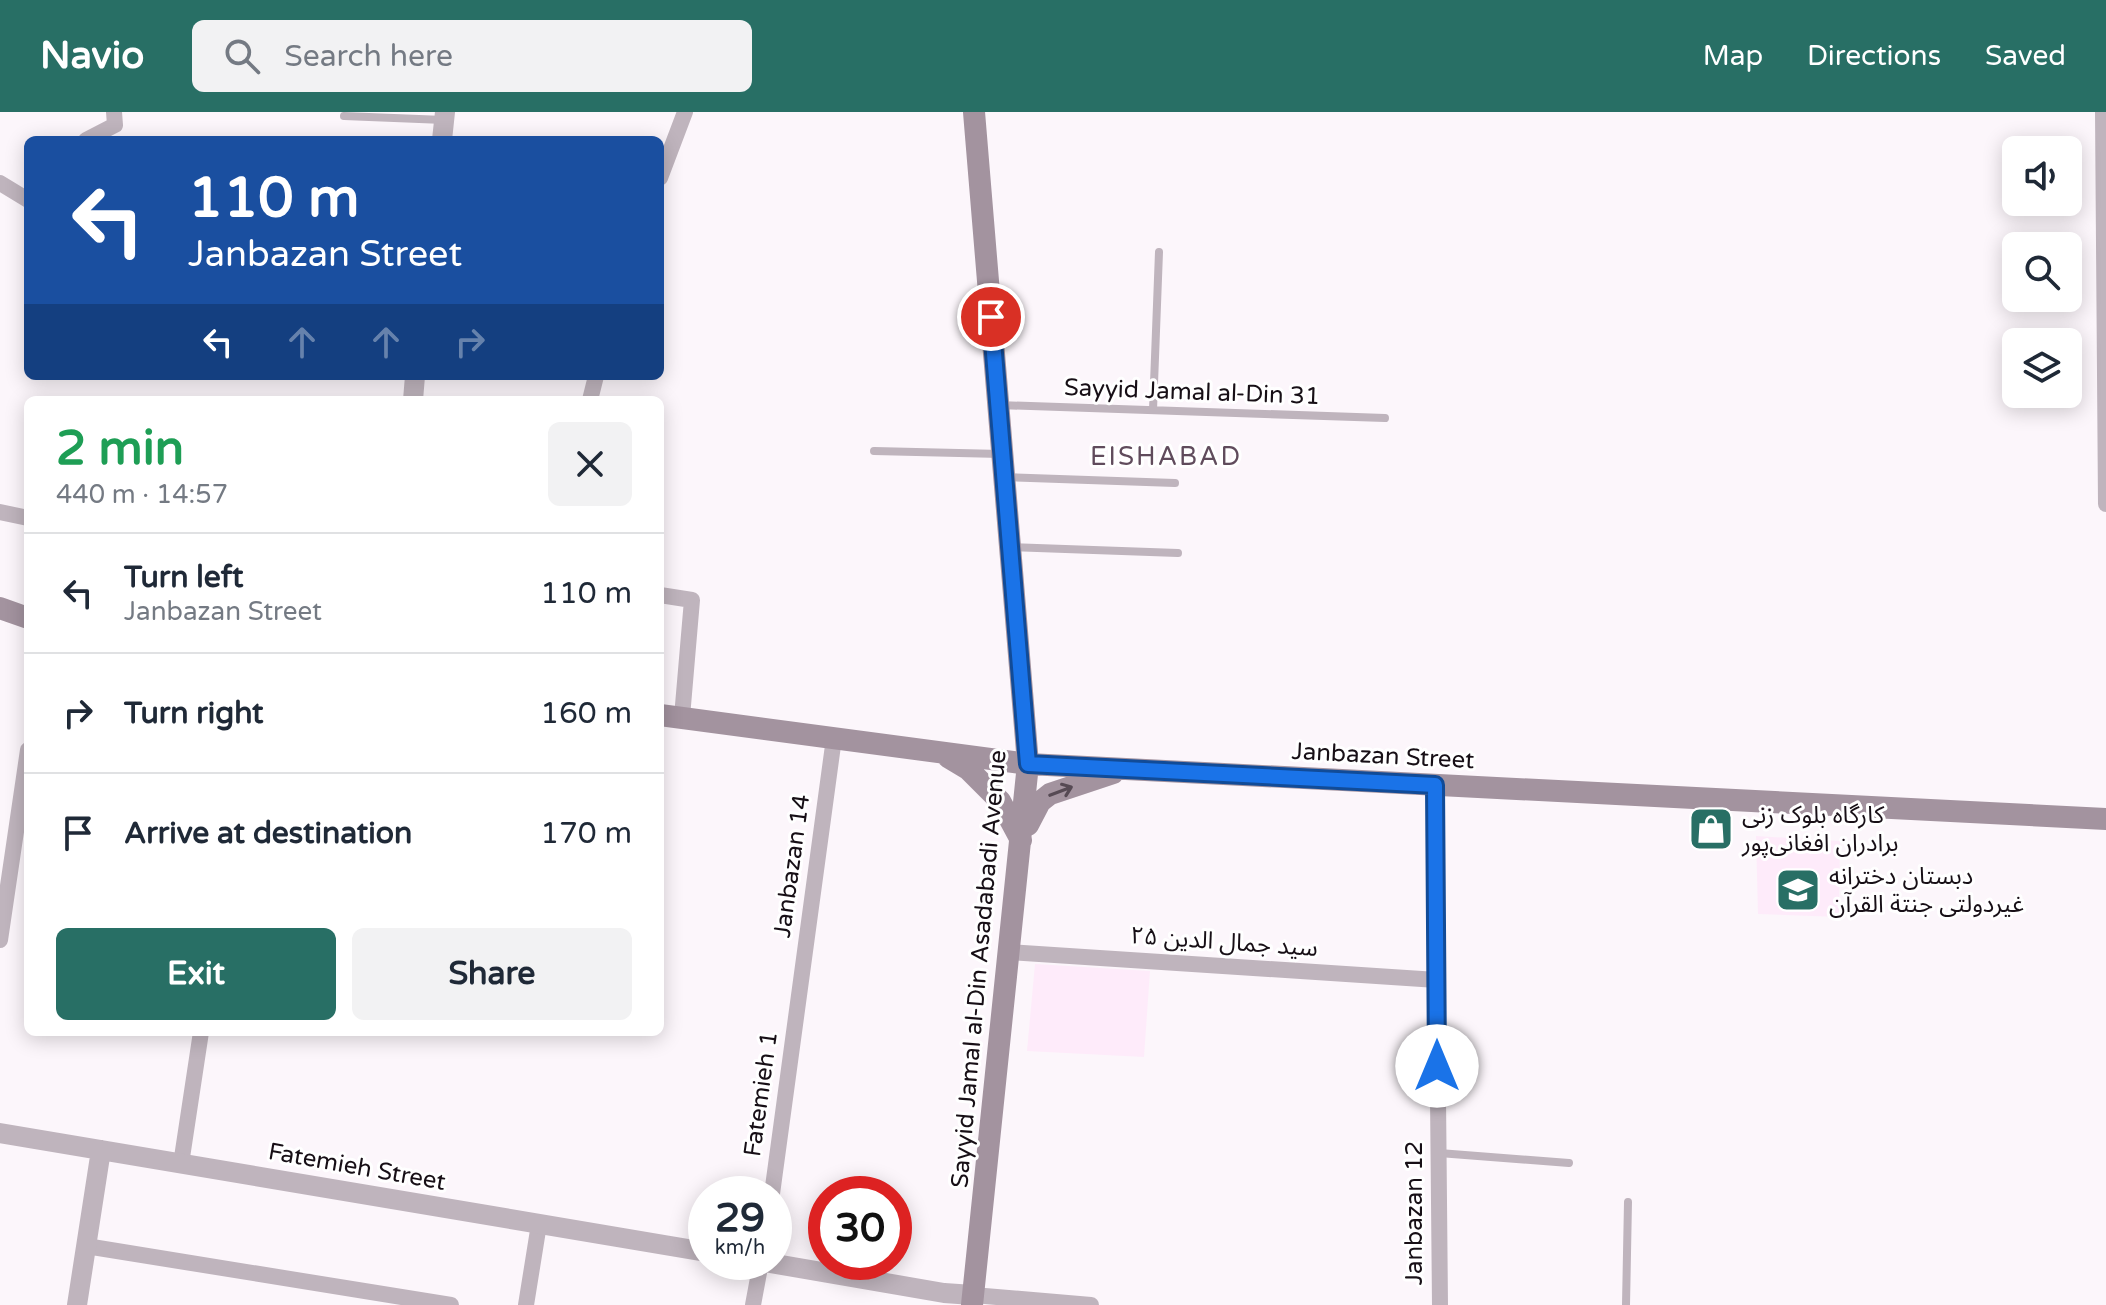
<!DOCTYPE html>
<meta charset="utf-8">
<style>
:root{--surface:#fff;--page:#f2f2f3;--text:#1f2937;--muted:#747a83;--line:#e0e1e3;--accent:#286f65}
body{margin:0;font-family:"Varela Round","Noto Sans Arabic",sans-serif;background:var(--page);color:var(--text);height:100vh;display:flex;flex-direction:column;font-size:30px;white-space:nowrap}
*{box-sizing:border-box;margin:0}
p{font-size:26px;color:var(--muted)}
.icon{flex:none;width:44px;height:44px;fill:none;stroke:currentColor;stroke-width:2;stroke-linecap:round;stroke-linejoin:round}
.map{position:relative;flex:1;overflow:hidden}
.drawer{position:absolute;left:24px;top:284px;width:640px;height:640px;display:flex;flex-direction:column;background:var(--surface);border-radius:12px;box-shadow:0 4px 20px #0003}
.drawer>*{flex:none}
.guide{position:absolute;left:24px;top:24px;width:640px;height:244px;border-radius:12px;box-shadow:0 4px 20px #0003;background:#1a4fa0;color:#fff;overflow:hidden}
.tools{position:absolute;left:2002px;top:24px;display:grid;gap:16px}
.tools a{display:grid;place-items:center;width:80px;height:80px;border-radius:12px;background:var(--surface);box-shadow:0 4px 20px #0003;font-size:40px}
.speed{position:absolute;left:688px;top:1064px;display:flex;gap:16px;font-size:40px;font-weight:700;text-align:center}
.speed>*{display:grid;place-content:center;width:104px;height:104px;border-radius:50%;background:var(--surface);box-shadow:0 4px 20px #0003;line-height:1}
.speed small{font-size:20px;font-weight:400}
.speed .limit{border:12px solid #d22;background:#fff;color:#111}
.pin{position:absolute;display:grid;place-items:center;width:68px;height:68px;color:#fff;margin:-34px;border:4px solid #fff;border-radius:50%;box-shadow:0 2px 8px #0007}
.me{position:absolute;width:88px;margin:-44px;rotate:0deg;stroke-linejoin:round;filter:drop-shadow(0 0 6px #0008)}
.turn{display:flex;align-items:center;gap:28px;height:168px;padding:0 32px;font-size:36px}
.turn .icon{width:104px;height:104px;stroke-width:2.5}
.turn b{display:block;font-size:56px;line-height:68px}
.lanes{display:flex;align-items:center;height:76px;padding:0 32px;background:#0003;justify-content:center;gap:40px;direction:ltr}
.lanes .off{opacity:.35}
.round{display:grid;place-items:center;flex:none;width:84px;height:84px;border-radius:12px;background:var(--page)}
.head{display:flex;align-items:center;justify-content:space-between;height:136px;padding:0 32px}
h1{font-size:48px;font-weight:800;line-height:60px;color:#1e9e55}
.action{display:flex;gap:16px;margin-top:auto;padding:16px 32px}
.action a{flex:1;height:92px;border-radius:12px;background:var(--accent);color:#fff;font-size:32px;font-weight:800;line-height:92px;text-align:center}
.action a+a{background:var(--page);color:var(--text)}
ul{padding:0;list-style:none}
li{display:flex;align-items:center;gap:24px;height:120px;padding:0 32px;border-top:2px solid var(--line)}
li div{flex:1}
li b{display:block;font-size:30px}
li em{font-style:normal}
header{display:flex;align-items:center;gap:48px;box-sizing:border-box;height:112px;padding:0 40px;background:var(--accent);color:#fff}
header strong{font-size:38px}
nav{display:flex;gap:44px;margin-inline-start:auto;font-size:28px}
.search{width:560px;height:72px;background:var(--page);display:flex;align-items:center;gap:20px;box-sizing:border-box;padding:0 28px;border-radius:12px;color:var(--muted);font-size:30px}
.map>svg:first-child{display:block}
.built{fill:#feebfa}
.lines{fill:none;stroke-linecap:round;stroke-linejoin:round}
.service{stroke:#bfb4bd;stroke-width:8}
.minor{stroke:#bfb4bd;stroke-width:16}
.tertiary{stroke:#bfb4bd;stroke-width:20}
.secondary{stroke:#a3939f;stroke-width:22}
.oneway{stroke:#564a54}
.route-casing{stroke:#114b97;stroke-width:20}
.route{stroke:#1a73e8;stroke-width:14}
.labels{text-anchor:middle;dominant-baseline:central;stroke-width:6;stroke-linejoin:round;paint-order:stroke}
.street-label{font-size:24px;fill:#170f16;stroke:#fff}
.poi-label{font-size:24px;fill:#170f16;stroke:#fff;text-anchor:start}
.neighbourhood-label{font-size:26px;letter-spacing:2px;fill:#604b5c;stroke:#fff}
</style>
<header>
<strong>Navio</strong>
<div class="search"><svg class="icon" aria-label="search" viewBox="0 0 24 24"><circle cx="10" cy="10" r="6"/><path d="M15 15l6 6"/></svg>Search here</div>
<nav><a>Map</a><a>Directions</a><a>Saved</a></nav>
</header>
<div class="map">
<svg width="2106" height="1193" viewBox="0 0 2106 1193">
<rect width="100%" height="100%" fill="#fcf6fb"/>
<!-- built -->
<path class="built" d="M1756,724l84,5 -1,76 -81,-3z
M1035,852l115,7 -6,86 -117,-6z"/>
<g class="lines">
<!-- service -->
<path class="service" d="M344,4l100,4
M999,293l386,13
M1153,298l6,-158
M874,339l127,3
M1005,365l170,6
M1011,435l167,6
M1439,1041l130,10
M1626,1193l2,-103"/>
<!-- minor -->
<path class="minor" d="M2103,0l3,392
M86,28l29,-15 -1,-13
M660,66l25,-66
M0,71l28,17
M590,288l6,-24
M0,400l28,6
M660,483l32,5 -10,117
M1435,673l5,520
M0,828l28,-190
M1009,840l428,28
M181,1052l20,-132
M772,1082l62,-456
M86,1134l365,59
M973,1183l118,10
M526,1193l13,-81
M753,1193l8,-43"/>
<!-- tertiary -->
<path class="tertiary" d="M442,28l3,-28
M413,288l2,-24
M0,1021l706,119
M764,1150l180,31 29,2
M77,1193l24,-155"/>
<!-- secondary -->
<path class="secondary" d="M0,496l28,10
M660,603l368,49 1078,55
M948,645l20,12 32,32 21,39
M1028,713l12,-23 10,-8 63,-21
M972,1193l56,-541 -54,-652"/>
</g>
<!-- one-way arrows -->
<defs><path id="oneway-shaft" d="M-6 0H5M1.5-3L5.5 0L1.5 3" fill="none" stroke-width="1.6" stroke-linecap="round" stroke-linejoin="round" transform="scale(2)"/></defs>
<use class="oneway" href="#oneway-shaft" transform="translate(1061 679) rotate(-21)"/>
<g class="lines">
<!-- route casing -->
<g class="route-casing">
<path id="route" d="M991,205l37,447 407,21 2,281"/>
</g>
<!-- route -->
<use href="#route" class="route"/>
</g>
<!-- icons -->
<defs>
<g id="shop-square" transform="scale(2.3)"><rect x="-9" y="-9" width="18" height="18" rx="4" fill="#286f65" stroke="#fff"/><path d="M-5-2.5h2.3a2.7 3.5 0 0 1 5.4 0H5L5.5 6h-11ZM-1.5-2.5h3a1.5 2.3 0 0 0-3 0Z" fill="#fff"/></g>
<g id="school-square" transform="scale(2.3)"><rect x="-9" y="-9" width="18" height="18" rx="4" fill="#286f65" stroke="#fff"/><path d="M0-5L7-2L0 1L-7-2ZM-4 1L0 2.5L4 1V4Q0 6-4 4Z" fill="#fff"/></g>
</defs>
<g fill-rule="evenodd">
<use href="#shop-square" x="1711" y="717"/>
<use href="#school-square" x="1798" y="778"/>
</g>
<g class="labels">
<!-- street labels -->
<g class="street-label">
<text transform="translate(1192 280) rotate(2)">Sayyid Jamal al-Din 31</text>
<text transform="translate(1383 644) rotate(3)">Janbazan Street</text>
<text transform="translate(792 754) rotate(-82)">Janbazan 14</text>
<text transform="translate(1224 830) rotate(4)">سید جمال الدین ۲۵</text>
<text transform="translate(979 857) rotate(-85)">Sayyid Jamal al-Din Asadabadi Avenue</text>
<text transform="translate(761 982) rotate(-82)">Fatemieh 1</text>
<text transform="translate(357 1055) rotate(10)">Fatemieh Street</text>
<text transform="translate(1414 1101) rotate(-90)">Janbazan 12</text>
</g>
<!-- poi labels -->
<g class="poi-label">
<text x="1742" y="703">کارگاه بلوک زنی<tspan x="1742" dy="28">برادران افغانی‌پور</tspan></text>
<text x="1829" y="764">دبستان دخترانه<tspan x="1829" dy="28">غیردولتی جنتة القرآن</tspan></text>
</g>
<!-- neighbourhood labels -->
<g class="neighbourhood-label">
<text x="1166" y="344">EISHABAD</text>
</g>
</g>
</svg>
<div class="tools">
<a><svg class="icon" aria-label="sound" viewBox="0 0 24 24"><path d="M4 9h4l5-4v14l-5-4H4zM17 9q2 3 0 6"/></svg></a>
<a><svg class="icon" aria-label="search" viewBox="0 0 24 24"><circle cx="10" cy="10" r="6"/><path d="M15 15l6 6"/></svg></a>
<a><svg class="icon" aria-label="layers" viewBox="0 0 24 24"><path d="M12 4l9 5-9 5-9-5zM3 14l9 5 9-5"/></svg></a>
</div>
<div class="speed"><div>29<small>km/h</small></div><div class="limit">30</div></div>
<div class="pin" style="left:991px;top:205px;background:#d93025"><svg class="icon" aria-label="arrive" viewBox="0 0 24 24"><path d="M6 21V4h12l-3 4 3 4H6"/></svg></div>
<svg class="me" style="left:1437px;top:954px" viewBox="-20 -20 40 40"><circle r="19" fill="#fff"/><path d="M0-13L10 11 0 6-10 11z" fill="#1a73e8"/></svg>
<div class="guide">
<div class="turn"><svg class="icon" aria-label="left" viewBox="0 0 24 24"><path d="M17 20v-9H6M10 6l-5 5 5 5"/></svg><div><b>110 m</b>Janbazan Street</div></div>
<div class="lanes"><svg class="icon" aria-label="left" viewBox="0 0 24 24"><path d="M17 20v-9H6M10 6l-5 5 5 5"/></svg><svg class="icon off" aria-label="ahead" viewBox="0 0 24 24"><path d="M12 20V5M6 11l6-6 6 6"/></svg><svg class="icon off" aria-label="ahead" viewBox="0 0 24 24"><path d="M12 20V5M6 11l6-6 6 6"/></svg><svg class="icon off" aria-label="right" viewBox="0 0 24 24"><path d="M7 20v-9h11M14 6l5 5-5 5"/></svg></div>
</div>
<section class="drawer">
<div class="head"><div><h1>2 min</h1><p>440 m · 14:57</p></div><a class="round"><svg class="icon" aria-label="close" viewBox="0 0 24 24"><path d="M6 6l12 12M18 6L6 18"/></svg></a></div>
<ul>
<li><svg class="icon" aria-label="left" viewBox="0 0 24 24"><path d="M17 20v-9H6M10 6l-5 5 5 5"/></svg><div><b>Turn left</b><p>Janbazan Street</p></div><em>110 m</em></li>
<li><svg class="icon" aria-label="right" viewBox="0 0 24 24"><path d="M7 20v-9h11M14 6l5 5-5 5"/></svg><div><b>Turn right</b></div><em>160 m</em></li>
<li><svg class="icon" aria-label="arrive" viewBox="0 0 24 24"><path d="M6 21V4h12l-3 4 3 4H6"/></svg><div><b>Arrive at destination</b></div><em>170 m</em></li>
</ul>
<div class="action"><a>Exit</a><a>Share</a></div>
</section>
</div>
